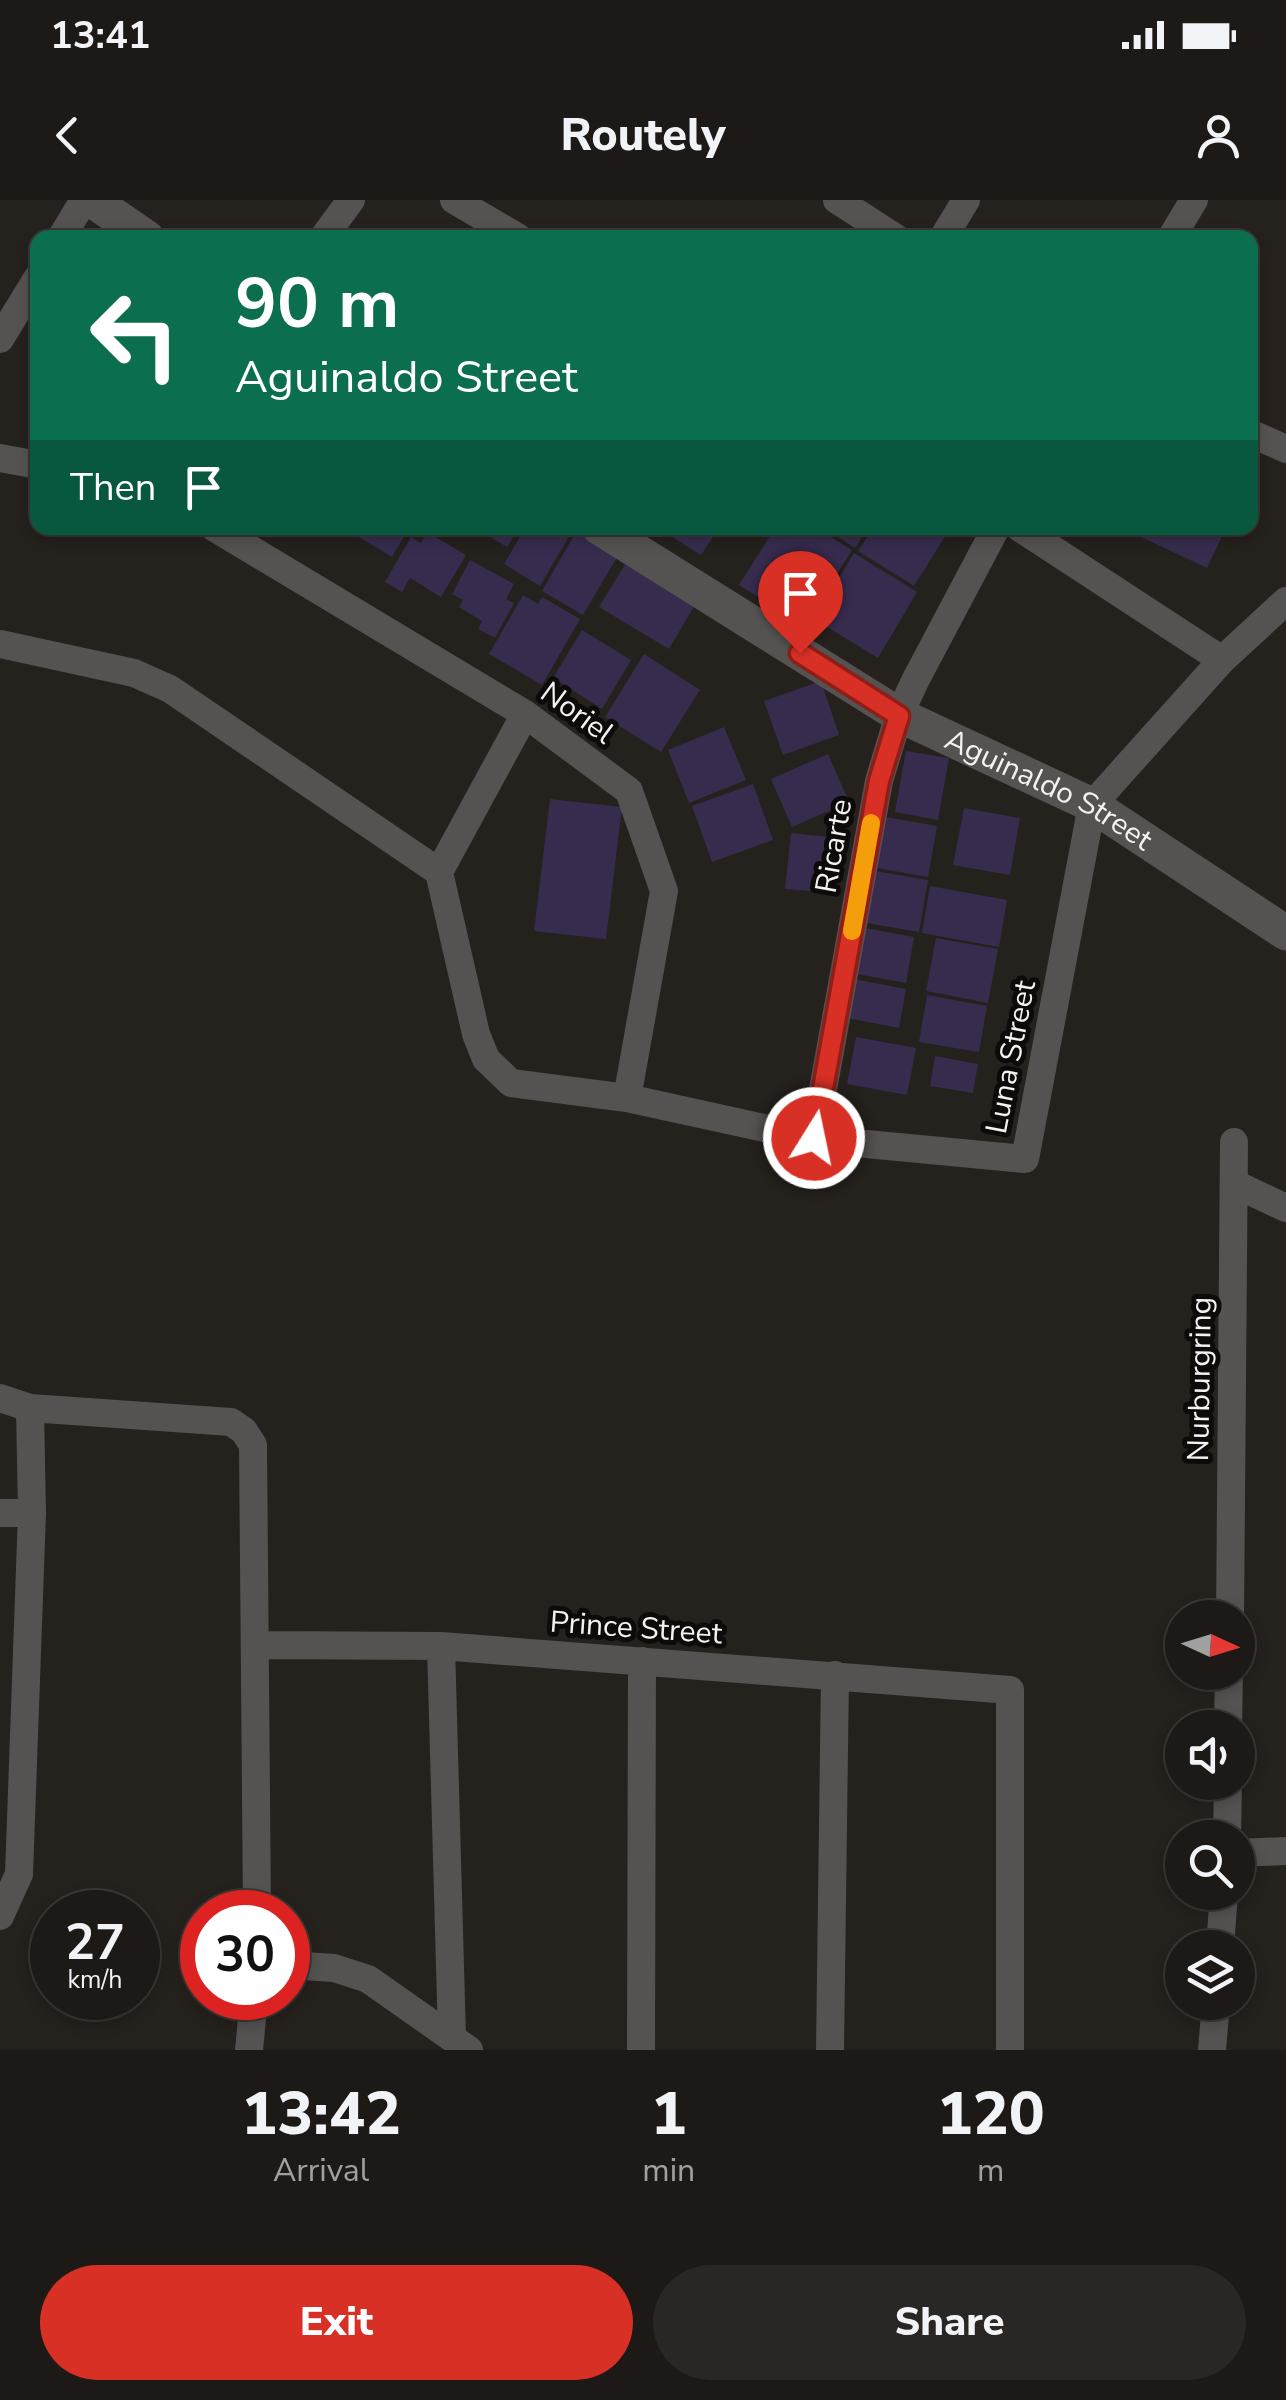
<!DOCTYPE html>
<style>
:root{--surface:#1c1916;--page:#292623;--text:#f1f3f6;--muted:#a0a0a1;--line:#3a3835;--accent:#d93025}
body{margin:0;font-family:"Nunito Sans",sans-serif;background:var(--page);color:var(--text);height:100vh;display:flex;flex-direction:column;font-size:38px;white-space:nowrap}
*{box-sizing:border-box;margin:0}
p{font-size:32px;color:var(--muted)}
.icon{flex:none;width:55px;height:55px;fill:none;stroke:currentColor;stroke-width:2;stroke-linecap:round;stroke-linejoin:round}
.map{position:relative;height:1850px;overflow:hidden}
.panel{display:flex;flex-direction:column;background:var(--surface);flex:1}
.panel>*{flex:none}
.banner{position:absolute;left:30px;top:30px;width:1228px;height:305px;border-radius:20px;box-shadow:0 5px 15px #0003,0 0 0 2px var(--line);background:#0b6e4f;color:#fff;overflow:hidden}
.needle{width:65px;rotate:94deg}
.fabs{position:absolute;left:1165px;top:1400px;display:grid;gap:20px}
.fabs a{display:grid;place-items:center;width:90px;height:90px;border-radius:50%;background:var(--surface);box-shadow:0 5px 15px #0003,0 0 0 2px var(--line);font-size:50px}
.speed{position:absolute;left:30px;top:1690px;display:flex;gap:20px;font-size:50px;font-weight:700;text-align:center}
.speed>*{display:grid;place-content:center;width:130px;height:130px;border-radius:50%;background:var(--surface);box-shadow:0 5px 15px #0003,0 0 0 2px var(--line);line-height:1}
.speed small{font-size:25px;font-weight:400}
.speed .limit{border:15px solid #d22;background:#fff;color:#111}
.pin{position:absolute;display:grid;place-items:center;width:85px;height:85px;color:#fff;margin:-102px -42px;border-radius:50% 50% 50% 0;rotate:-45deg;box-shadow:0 0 10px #0007}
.pin .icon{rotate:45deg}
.me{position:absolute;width:110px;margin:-55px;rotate:10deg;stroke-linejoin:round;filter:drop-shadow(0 0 8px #0008)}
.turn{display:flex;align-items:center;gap:35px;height:210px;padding:0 40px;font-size:45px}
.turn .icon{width:130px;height:130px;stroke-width:2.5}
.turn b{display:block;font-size:70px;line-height:85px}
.then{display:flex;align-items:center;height:95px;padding:0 40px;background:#0003;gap:20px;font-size:38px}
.eta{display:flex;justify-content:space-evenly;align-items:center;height:170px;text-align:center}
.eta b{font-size:60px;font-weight:800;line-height:70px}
.button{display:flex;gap:20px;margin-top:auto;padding:20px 40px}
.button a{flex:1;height:115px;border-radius:60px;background:var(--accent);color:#fff;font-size:40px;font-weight:800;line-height:115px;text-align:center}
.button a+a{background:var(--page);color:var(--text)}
.status{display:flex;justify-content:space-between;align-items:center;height:70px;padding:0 50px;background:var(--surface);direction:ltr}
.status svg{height:28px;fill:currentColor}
header{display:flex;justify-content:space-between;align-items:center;height:130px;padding:0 40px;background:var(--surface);font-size:45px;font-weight:800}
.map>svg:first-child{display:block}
.building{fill:#372c4e}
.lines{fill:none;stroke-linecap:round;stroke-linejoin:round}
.minor{stroke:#555252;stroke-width:28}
.tertiary{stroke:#555252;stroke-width:35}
.route-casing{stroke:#8d1f18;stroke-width:25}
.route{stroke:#d93025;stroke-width:18}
.slow{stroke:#f59e0b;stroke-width:18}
.labels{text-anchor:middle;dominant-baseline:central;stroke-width:10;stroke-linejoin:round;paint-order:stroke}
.street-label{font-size:30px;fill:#f5f2f0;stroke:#0c0b09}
</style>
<div class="status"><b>13:41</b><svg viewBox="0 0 49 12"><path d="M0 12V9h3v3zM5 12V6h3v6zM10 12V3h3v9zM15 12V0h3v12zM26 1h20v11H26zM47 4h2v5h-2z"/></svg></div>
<header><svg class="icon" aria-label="back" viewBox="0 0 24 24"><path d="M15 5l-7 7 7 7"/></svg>Routely<svg class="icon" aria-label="person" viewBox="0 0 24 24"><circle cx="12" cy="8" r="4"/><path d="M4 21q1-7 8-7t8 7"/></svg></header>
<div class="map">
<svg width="1286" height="1850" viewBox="0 0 1286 1850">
<rect width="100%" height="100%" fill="#25211d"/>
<!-- building -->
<path class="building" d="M344,328h65l-17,29z
M475,328h44l-12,19z
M525,328l48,2 -33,56 -36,-22z
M658,328h61l-18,27z
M775,328h41l36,22 -48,76 -65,-41z
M824,328h44l-13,20z
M873,328h72l4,2 -35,56 -56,-35z
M1122,328h104l-19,40z
M577,330l42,24 -36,61 -41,-24z
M427,332l39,23 -25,42 -31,-19 -8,14 -17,-10 26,-45 10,6z
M854,353l63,39 -39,66 -64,-39z
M470,360l44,24 -8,15 8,4 -19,35 -17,-9 4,-8 -23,-14 4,-7 -11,-6z
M627,361l69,42 -27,46 -70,-42z
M523,395l15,9 4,-7 38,22 -38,66 -53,-31z
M582,430l49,30 -29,49 -49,-31z
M644,454l56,36 -39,62 -56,-35z
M821,481l18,54 -56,20 -19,-54z
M724,527l22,53 -57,23 -21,-53z
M906,551l43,7 -11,62 -43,-8z
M828,554l21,48 -57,25 -21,-48z
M753,584l20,56 -61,22 -20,-56z
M550,599l72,8 -16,132 -72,-8z
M964,608l56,10 -10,57 -57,-10z
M880,616l57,10 -9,51 -57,-10z
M791,633l38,4 -6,55 -38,-3z
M864,669l64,11 -9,52 -64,-11z
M930,686l77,14 -8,47 -77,-14z
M854,726l60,11 -8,46 -60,-11z
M936,738l62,11 -10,54 -62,-12z
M854,779l52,10 -7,39 -52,-10z
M927,795l60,11 -8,46 -60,-10z
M856,837l60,11 -9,47 -60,-11z
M935,856l43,8 -5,29 -43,-7z"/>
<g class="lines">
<!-- minor -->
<path class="minor" d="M454,0l65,38
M837,0l59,38
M61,38l23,-38
M323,38l28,-38
M943,38l23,-38
M1171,38l23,-38
M0,139l38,-62
M1250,233l36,16
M0,258l38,7
M215,328l310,186 104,77 35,100 -37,207
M1020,328l202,132
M0,444l134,29 36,16 269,183
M439,672l37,162 10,25 25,24 116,15 187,41 211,20 67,-354 130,-145 64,-59
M439,672l86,-158
M814,939l65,-358 20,-66 17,-36 80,-151
M1235,984l51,24
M0,1198l30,10 201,14 13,9 9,14 4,467
M0,1313h32
M1230,1418l4,-476
M256,1445l185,1 569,44v360
M441,1446l11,391
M1228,1528l1,-56
M1227,1638l1,-56
M1238,1653l48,-2
M0,1716l19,-42 13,-361 -2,-105
M1220,1748l4,-56
M288,1765l46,3 34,11 101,71
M249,1850l5,-52
M641,1850l1,-389
M830,1850l5,-375
M1212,1850l4,-48"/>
<!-- tertiary -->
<g class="tertiary">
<path d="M92,0l55,38"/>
<path id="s1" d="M600,328l299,187 193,90 194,128"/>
</g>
</g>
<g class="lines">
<!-- route casing -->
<g class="route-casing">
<path id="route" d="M800,453l99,63 -20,65 -65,357"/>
</g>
<!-- route -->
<use href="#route" class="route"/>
<!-- slow -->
<path class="slow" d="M852,731l19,-108"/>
</g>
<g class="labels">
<!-- street labels -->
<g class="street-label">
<text transform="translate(577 513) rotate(36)">Noriel</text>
<text stroke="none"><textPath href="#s1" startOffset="520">Aguinaldo Street</textPath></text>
<text transform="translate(834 646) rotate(-80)">Ricarte</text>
<text transform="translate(1011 857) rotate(-79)">Luna Street</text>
<text transform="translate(1200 1179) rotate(-89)">Nurburgring</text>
<text transform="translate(636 1428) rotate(4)">Prince Street</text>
</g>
</g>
</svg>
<div class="fabs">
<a><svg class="needle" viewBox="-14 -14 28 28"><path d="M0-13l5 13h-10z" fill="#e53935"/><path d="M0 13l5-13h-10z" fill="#a0a0a1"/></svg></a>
<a><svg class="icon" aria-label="sound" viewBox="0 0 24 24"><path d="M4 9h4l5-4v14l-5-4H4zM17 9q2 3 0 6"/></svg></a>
<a><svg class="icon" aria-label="search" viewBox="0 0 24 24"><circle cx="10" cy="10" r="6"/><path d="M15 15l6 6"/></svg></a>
<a><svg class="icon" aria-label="layers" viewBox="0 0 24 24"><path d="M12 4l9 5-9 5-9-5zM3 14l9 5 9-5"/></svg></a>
</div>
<div class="speed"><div>27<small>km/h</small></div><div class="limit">30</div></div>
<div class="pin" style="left:800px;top:453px;background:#d93025"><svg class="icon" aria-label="arrive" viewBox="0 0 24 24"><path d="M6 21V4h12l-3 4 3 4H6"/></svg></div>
<svg class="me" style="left:814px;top:938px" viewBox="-20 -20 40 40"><circle r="17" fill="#d93025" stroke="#fff" stroke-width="3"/><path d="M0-11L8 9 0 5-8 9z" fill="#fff"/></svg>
<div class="banner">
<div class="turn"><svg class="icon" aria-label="left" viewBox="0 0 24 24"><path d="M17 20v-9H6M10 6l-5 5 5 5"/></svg><div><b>90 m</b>Aguinaldo Street</div></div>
<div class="then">Then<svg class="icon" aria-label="arrive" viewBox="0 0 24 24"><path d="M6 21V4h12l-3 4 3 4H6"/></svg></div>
</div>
</div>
<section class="panel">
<div class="eta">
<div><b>13:42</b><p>Arrival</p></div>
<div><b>1</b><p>min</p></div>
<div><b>120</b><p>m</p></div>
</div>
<div class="button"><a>Exit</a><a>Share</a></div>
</section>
